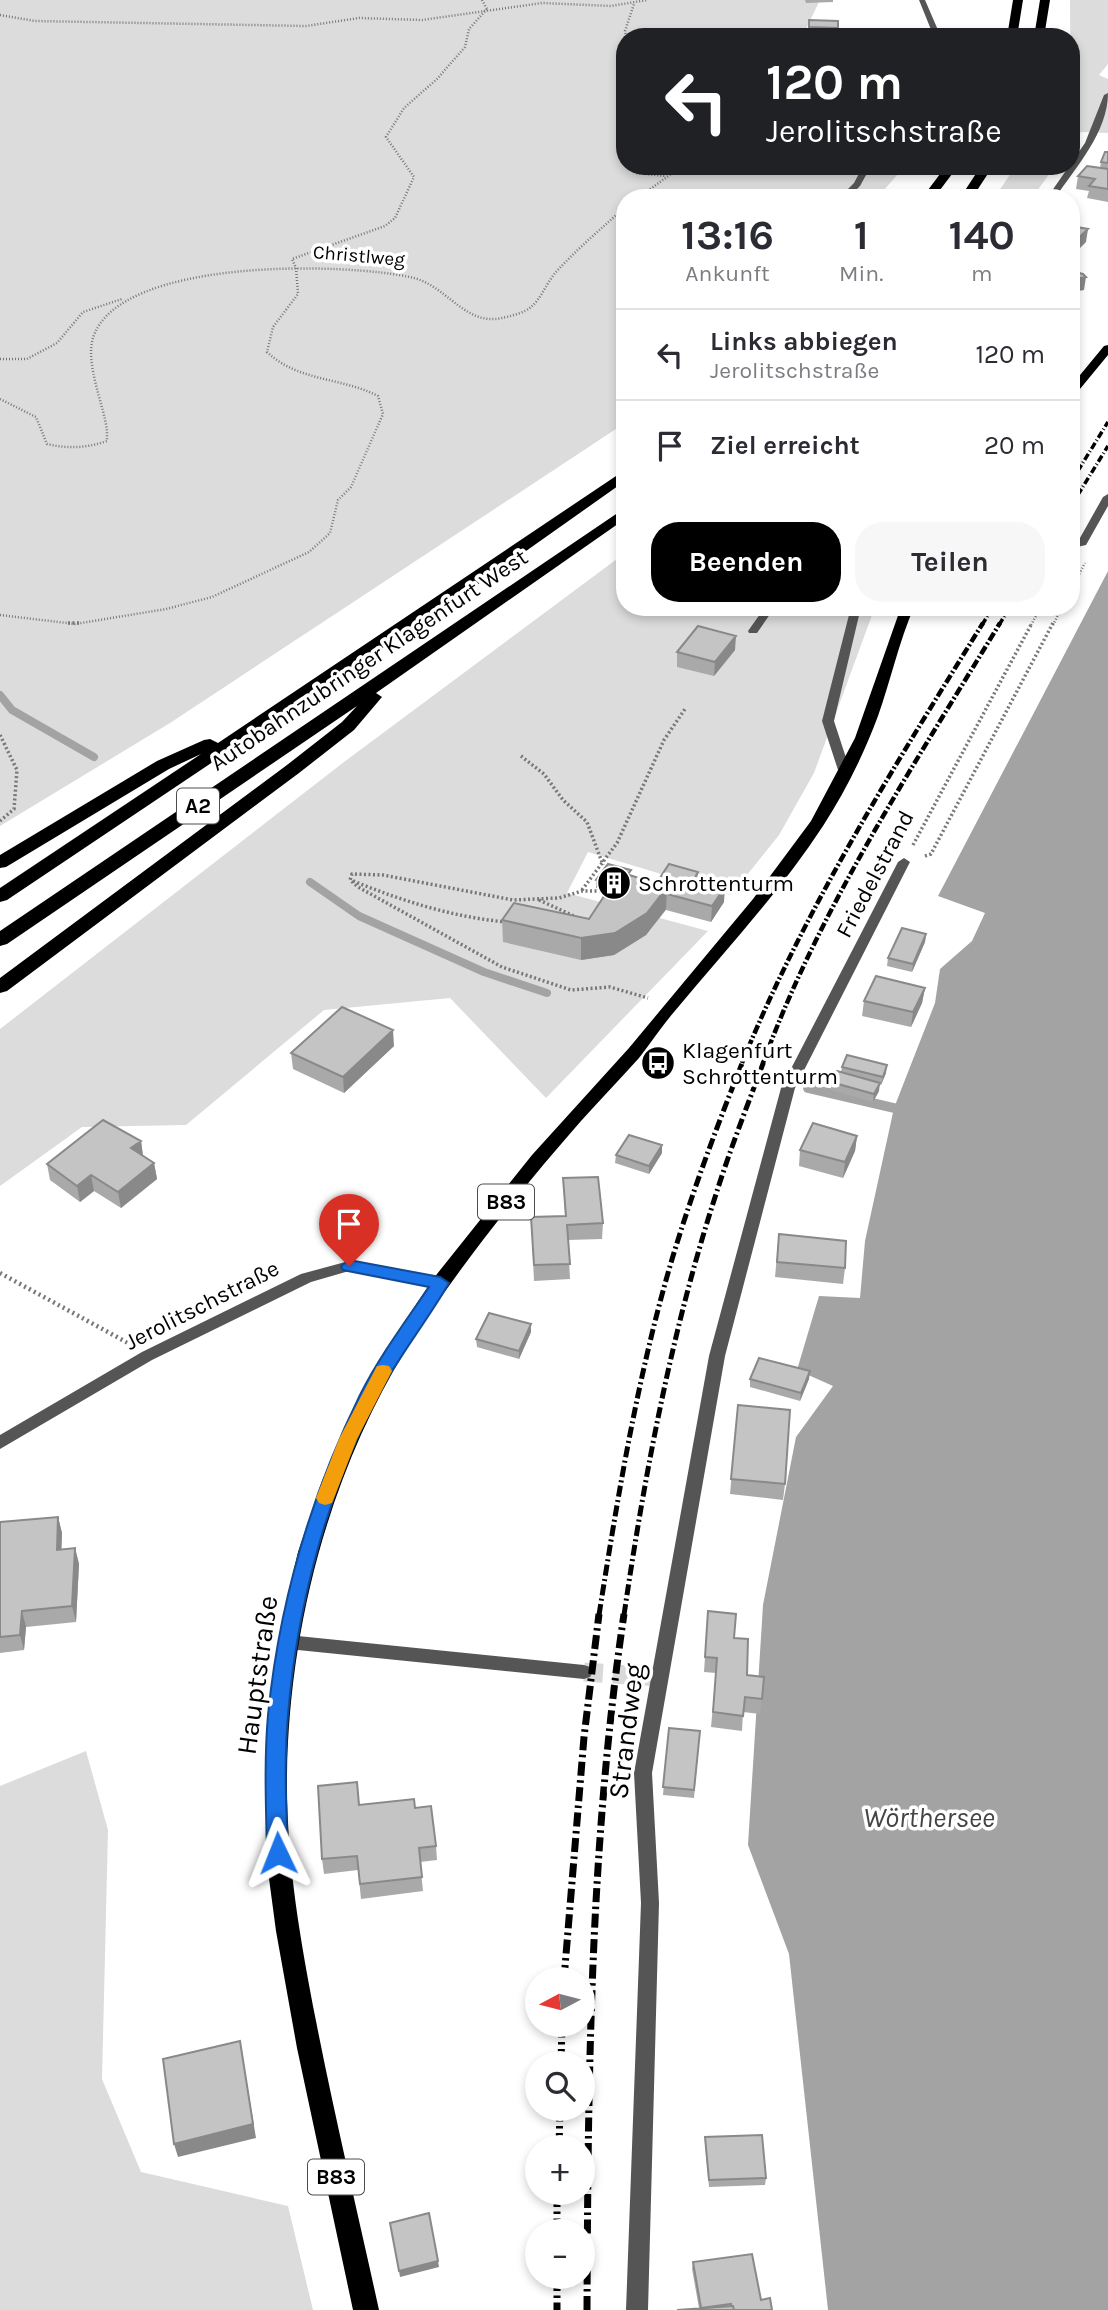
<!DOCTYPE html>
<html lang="de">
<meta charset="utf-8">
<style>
:root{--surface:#fff;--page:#f7f7f7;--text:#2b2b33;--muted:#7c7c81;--line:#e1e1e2;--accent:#000}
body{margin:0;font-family:Karla,sans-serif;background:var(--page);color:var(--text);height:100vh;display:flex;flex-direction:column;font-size:26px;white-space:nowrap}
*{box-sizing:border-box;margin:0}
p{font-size:23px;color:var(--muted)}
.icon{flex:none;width:38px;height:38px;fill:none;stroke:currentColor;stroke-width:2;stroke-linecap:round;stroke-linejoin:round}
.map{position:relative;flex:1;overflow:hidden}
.sheet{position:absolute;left:616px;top:189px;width:464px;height:427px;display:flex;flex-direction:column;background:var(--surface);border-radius:28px;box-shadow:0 4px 10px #0003}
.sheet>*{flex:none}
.guide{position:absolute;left:616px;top:28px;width:464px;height:147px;border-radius:28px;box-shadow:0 4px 10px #0003;background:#202124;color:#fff;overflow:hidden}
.needle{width:46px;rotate:263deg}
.fabs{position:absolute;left:525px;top:1967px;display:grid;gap:14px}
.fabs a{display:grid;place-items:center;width:70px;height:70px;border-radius:50%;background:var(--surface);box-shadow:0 4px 10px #0003;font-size:35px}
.pin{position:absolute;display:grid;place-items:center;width:60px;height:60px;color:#fff;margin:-72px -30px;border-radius:50% 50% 50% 0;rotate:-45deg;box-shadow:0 0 7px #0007}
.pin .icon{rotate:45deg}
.me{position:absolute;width:77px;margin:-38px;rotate:358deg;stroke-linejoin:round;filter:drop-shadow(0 0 5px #0008)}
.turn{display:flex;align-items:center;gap:24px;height:147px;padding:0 35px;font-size:32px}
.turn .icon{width:91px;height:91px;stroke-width:2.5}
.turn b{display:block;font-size:49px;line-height:60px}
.eta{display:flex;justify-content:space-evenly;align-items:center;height:119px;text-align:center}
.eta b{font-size:42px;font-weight:700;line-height:49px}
.primary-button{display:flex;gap:14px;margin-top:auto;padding:14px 35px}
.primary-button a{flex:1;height:80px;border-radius:28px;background:var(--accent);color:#fff;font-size:28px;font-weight:700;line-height:80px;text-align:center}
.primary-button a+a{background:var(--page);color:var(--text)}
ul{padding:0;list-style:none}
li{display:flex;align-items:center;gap:21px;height:91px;padding:0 35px;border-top:2px solid var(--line)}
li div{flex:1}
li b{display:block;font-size:26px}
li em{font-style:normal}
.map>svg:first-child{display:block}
.green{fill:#dcdcdc}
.water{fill:#a3a3a3}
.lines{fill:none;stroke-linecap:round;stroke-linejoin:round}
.stream-far1{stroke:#a3a3a3;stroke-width:8}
.stream{stroke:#a3a3a3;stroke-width:10}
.minor-tunnel{stroke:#d9d9d9;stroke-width:19;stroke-dasharray:19 10;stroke-linecap:butt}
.path-far2{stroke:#777;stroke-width:2.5;stroke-dasharray:1 2;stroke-linecap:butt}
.path-far1{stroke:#777;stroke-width:3.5;stroke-dasharray:2 2.5;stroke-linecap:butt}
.path{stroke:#777;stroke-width:4.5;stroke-dasharray:2 3.5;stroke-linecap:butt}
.minor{fill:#555;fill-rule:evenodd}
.primary{fill:#000;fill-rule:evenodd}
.motorway{fill:#000;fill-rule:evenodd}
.rail-far3{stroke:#000;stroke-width:3.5;stroke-dasharray:7 2.5 1 2.5;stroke-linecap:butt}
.rail-far2{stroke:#000;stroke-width:4.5;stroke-dasharray:9 2.5 2 2.5;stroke-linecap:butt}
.rail-far1{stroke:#000;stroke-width:5;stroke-dasharray:11 3.5 2 3.5;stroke-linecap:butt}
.rail{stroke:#000;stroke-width:7;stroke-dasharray:14 4.5 2.5 4.5;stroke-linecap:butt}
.wall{fill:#a9a9a9}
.shaded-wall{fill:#898989}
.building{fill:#c4c4c4;stroke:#898989;stroke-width:2}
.route{fill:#1a73e8;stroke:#114b97;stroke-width:2}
.slow{fill:#f59e0b}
.labels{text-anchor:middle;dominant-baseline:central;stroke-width:7;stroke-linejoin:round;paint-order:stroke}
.far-street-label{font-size:19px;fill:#000;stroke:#fff}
.shield{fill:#fff;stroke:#4c4c4c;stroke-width:2}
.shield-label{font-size:21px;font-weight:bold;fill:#000}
.street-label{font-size:23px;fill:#000;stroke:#fff}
.poi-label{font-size:23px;fill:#000;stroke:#fff;text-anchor:start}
.near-street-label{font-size:28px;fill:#000;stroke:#fff}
.near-water-label{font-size:28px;font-style:italic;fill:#444;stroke:#fff}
</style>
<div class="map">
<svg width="1108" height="2310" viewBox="0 0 1108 2310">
<rect width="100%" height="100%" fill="#fff"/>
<!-- green -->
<path class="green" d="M0,0h820l-18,37h-177v129h280l-28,32h-252v225l-455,300 -170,103z
M1070,0h38v64l-9,11 9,4v54l-27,-1 -10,13z
M1016,166h39l-23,32h-38z
M625,553v54h250l-61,166 -35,62 -48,60 -143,-43 -21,41 141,38 -162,167 -96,-100 -126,12 -138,115 -104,2 -82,59v-157l344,-267z
M86,1751l22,79 -6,249 39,93 147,34 25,104h-313v-524z"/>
<!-- water -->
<path class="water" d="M1108,571v1739h-280l-39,-356 -41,-109 15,-240 33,-168 37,-51 -36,-16 22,-74 41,2 5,-57 29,-133 41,-105 5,-34 32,-28 13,-28 -47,-17z"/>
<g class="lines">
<!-- stream-far1 -->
<path class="stream-far1" d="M0,695l12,15 82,47
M310,882l49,34 125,56 63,21"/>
<!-- stream -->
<path class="stream" d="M808,1088l86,20"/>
<!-- minor-tunnel -->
<path class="minor-tunnel" d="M584,1672l76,5"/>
<!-- path-far2 -->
<path class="path-far2" d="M482,0l5,9
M0,15l35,6 271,5 53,-8 63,2 120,-17 69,3 36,-6
M626,37l-1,-6 9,-27
M632,166l3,7 31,3
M638,198l44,-32
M0,359h27l30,-16 26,-31 39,-13
M0,399l36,18 11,27c21,5 40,4 60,-3v-10c-3,-26 -22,-67 -14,-93 25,-81 254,-76 321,-60 34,9 51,48 88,40 9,-2 22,-5 29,-11 10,-8 16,-25 25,-35 21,-23 46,-44 69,-65
M1071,590l14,-27
M0,615l75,9 91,-15 46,-12 97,-45 21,-19 8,-33 13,-13 32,-73 -5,-18c-37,-19 -79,-14 -111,-44l6,-25 25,-33 -2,-26 -4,-9 93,-33 10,-8 19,-41 -28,-40 18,-29 33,-29 28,-32 4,-18 18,-20
M1031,625l10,-18
M1053,625l9,-18"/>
<!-- path-far1 -->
<path class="path-far1" d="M68,623h12
M0,735l17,35 -3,39 -14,12
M521,756l23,18 19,26 24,22 16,43
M913,845l119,-222
M925,856l6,-2 122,-231
M353,881c50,20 99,36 153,41
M582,890l35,-47 47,-103 21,-31
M610,891h-28l-23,7 -46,2 -130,-25 -31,-1 -2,6 8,7 144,80 69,23 39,-3 38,11
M539,900l37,17"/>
<!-- path -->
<path class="path" d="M0,1273l128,70"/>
<!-- minor -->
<path class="minor" d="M919,0h6l16,37h-7z
M1108,93c0,39 -32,74 -53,105h-8l38,-55 19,-48z
M863,166h8l-11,20 -12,12h-9l15,-15z
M1108,494v12l-22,39 -9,2 -1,-2 27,-48z
M765,607h10l-18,26h-8l-1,-2z
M851,607h10l-27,114 17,52 -6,3 -6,-3 -17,-52z
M904,858l6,4 -115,226 -70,268 -73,417 7,130 -11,407h-22l15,-407 -7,-130 75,-417 72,-268 117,-226z
M349,1261l91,17 5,1 2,4 -2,4 -5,1 -91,-17 -38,11 -159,78 -152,89v-14l142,-83 159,-78z
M288,1635l296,30 6,2 3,5 -3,5 -6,2 -296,-30 -6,-2 -3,-5 3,-5z"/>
<!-- primary -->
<path class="primary" d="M1108,345v10l-33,40 -4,1v-10l33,-40z
M901,607h13c-15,35 -23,72 -36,109 -14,38 -33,76 -55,110 -44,67 -98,125 -149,186 -13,15 -23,31 -35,46 -19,21 -39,42 -58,63 -63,72 -123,147 -174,227 -78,126 -118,280 -120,427 -1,84 13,164 29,246 19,97 42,193 63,289h-26l-56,-262 -21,-117 -8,-60 -3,-97 5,-75 11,-74 17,-73 24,-71 30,-68 39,-71 42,-63 99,-124 97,-107 124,-149 58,-78 44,-83z"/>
<!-- motorway -->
<path class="motorway" d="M1013,0h10l-6,37h-10z
M1040,0h10l-6,37h-10z
M946,166h12l-24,32h-12z
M981,166h12l-21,32h-12z
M625,470v11l-123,87 -495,332 -7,2v-14l201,-134 -32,15 -163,98 -6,1v-13l157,-94 47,-21 6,-1 8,4z
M625,508v11l-249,174 6,4 -28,33 -55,43 -292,218 -7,2v-15l287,-213 55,-43 15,-16 -350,238 -7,2v-15z"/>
<!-- rail-far3 -->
<path class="rail-far3" d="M1071,482l37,-60
M1071,506l37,-60
M982,625l11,-18
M999,625l11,-18"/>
<!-- rail-far2 -->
<path class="rail-far2" d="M742,1063c63,-155 153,-298 241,-440
M763,1063c57,-156 151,-298 237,-440"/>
<!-- rail-far1 -->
<path class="rail-far1" d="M599,1615c19,-120 39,-242 74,-359 20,-66 44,-130 70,-195
M624,1615c21,-143 48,-286 93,-424 14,-44 31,-87 47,-130"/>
<!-- rail -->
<path class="rail" d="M564,1979l20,-242 15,-123
M561,2063l1,-38
M559,2147l1,-38
M557,2193v38
M557,2277v33
M587,2310c1,-232 3,-466 37,-696"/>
</g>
<!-- wall -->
<path class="wall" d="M805,0h28v2l-27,1z
M809,20l29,8v6l-30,-1z
M1108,152v50l-21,-4 2,-7 -13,-2 2,-13 22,-8 1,-6z
M735,650l-21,26 -37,-9v-15z
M698,872v8l26,22 -13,20 -45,-12 -20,25 -32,20 -33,5 -78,-18 -1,-22 87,-1 19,-28 -12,-3v-8l35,-5 25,9z
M926,934l-1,8 -13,30 -25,-6 1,-8z
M925,988l-3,15 -11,24 -49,-11 2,-15z
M394,1046l-50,47 -51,-24 -2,-16z
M842,1067l44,6 -5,12 -2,-1v7l-6,11 -42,-12v-8l10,-10z
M857,1136l-2,15 -12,27 -44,-12 1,-16z
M141,1141l2,15 11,7 3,16 -36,29 -27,-17 -14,11 -30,-22 -3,-16z
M662,1153l-13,21 -34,-11 1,-8z
M563,1178l40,45 -1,16 -34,1 2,39 -36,2 -3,-64 34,-1z
M779,1234l66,34 -2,16 -68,-7z
M531,1324v8l-12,27 -42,-12 -1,-8z
M750,1379h59l-9,22 -50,-14z
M738,1405l47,79 -2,16 -53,-6z
M58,1517l4,16 -1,17 14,-2 4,16 -3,58 -50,5 -2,23 -24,3v-131z
M708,1611l26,27 13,37 15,24 -2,15 -17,-2 -1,19 -31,-4 5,-54 -12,-1z
M669,1728l31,3 -6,67 -31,-3z
M359,1805l56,3 21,38 1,14 -17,2 3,29 -62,8 -3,-29 -34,4 -2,-15z
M705,2137l61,41 -1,7 -56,2 -4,-43z
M693,2262l68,38 11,10 -73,-2 -7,-39z"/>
<!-- shaded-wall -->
<path class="shaded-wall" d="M1088,229l-2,13 -15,15 1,-13z
M1086,277l-2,13 -11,2 -2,3v-10l4,-6z
M736,636l-1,14 -21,26 1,-14z
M667,887l-1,22 -20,26 -32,20 -33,5v-22z
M725,887l-1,15 -13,20 1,-16z
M926,934l-1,8 -13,30 1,-8z
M925,988l-3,15 -11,24 2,-15z
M393,1030l1,16 -50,47 -1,-16z
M887,1065l-1,8 -5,12 2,-8z
M880,1083l-1,8 -6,11 1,-8z
M857,1136l-2,15 -12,27 2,-16z
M141,1141l2,15 -12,-8z
M662,1145v8l-13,21v-8z
M154,1163l3,16 -36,29 -3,-16z
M91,1175l3,16 -14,11 -3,-16z
M531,1324v8l-12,27v-8z
M810,1371l-1,8 -9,22 1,-8z
M58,1517l4,16 -1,32 -4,-15z
M75,1548l4,16 -3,58 -4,-16z
M22,1611l4,16 -2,23 -4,-15z
M240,2041l16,97 -78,19 -4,-13z
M438,2261l1,6 -39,10 -1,-6z"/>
<!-- building -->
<path class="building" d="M809,20l29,1v7l-29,-1z
M1105,152h3v11l-7,-1z
M1087,166l21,3v20l-19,-3 6,-7 -17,-3z
M1071,226l17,3 -16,15h-1z
M1071,271l12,3 3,3 -11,2 -4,6z
M698,626l38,10 -21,26 -38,-10z
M608,864l23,6 -3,4 -8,-2 -8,12 -16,-4z
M669,864l29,8 -4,7 31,8 -13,19 -45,-12v-7l-11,-3z
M620,872l47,15 -20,26 -32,20 -34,5 -79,-18 12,-17 75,16z
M902,928l24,6 -13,30 -25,-6z
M876,976l49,12 -12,24 -49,-11z
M342,1007l51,23 -50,47 -52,-24z
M847,1055l40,10 -4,12 -41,-10z
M837,1071l43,12 -6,11 -43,-12z
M103,1120l38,21 -10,7 23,15 -36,29 -27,-17 -14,11 -30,-22z
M813,1123l44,13 -12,26 -45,-12z
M629,1135l33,10 -13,21 -33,-11z
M598,1177l5,46 -36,2 3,39 -36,1 -3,-48 35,-1 -3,-38z
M779,1234l67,7 -1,27 -68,-6z
M489,1313l42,11 -12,27 -43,-12z
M759,1358l51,13 -9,22 -51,-14z
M738,1405l52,5 -5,74 -54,-5z
M58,1517l-1,33 18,-2 -3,58 -50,5 -2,24 -20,2v-115z
M708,1611l28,3 -2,24 14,1 -1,36 17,2 -2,22 -17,-2 -2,19 -30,-4 4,-54 -12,-1z
M669,1728l31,3 -6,59 -31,-3z
M357,1782l2,23 55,-6 1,9 16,-2 5,40 -17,2 3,29 -62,7 -3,-28 -35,3 -4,-73z
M240,2041l13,83 -79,20 -11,-85z
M762,2135l4,43 -57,2 -4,-43z
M429,2213l9,48 -39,10 -9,-48z
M752,2254l9,46 9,-2 2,12h-38l-1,-4h-2v-2l-30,4 -8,-46z
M733,2306l1,4h-57z"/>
<!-- route -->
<path class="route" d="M349,1260l91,17 9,6c-22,38 -50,73 -71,112 -51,97 -81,211 -90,320 -4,46 -2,93 0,138l-3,7 -7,3 -8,-3 -3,-7c-1,-46 -3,-92 1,-138 11,-111 43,-220 92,-320 19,-38 45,-73 69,-108l-86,-17 -2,-4z"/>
<!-- slow -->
<path class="slow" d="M383,1365l6,1 3,5 -35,68 -23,59 -2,5 -7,2 -6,-2 -3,-5 23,-59 38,-73z"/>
<!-- icons -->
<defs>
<g id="building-disc" transform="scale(1.75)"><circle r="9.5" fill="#000" stroke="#fff"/><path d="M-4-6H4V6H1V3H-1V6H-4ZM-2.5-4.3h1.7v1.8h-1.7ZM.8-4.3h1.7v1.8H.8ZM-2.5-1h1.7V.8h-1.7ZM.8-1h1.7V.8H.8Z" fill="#fff"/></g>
<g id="bus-disc" transform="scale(1.75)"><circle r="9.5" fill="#000" stroke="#fff"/><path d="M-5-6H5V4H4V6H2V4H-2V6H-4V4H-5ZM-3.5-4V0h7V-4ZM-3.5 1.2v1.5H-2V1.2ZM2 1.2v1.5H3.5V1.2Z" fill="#fff"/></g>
</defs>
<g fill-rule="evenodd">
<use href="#building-disc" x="614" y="883"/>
<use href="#bus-disc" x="658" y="1063"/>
</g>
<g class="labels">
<!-- far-street labels -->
<g class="far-street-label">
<text transform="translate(359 256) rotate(5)">Christlweg</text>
</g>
<!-- shield labels -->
<g class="shield">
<rect x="177" y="788.5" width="42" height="35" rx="5"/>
<rect x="478" y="1184.5" width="56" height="35" rx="5"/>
<rect x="308" y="2159.5" width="56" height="35" rx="5"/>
</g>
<g class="shield-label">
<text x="198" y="806">A2</text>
<text x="506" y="1202">B83</text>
<text x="336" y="2177">B83</text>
</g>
<!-- street labels -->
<g class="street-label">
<text transform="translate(369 660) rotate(-34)">Autobahnzubringer Klagenfurt West</text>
<text transform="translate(875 874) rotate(-62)">Friedelstrand</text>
<text transform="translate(202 1305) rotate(-27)">Jerolitschstraße</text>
</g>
<!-- poi labels -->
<g class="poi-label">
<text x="638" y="883">Schrottenturm</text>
<text x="682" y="1050">Klagenfurt<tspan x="682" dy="26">Schrottenturm</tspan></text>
</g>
<!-- near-street labels -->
<g class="near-street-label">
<text transform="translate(257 1675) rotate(-82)">Hauptstraße</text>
<text transform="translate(626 1731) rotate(-83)">Strandweg</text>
</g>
<!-- near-water labels -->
<g class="near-water-label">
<text x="929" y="1817">Wörthersee</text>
</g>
</g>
</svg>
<div class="fabs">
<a><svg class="needle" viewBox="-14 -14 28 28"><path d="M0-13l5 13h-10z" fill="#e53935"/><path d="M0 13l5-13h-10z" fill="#7c7c81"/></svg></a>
<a><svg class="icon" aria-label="search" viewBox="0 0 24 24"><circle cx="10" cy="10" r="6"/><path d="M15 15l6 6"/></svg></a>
<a>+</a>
<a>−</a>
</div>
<div class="pin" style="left:349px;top:1266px;background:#d93025"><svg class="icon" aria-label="arrive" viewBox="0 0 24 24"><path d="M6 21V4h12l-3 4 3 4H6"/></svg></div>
<svg class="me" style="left:278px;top:1853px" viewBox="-20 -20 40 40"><path d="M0-17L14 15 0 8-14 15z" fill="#1a73e8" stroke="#fff" stroke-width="4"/></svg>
<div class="guide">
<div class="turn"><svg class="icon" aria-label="left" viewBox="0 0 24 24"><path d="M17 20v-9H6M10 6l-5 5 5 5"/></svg><div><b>120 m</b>Jerolitschstraße</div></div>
</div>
<section class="sheet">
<div class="eta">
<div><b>13:16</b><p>Ankunft</p></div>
<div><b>1</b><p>Min.</p></div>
<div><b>140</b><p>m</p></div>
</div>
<ul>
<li><svg class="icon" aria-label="left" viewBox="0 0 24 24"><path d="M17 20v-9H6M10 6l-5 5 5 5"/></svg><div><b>Links abbiegen</b><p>Jerolitschstraße</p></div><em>120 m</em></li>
<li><svg class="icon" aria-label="arrive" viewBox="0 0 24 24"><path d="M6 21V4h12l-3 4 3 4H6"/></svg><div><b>Ziel erreicht</b></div><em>20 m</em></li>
</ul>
<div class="primary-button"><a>Beenden</a><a>Teilen</a></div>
</section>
</div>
